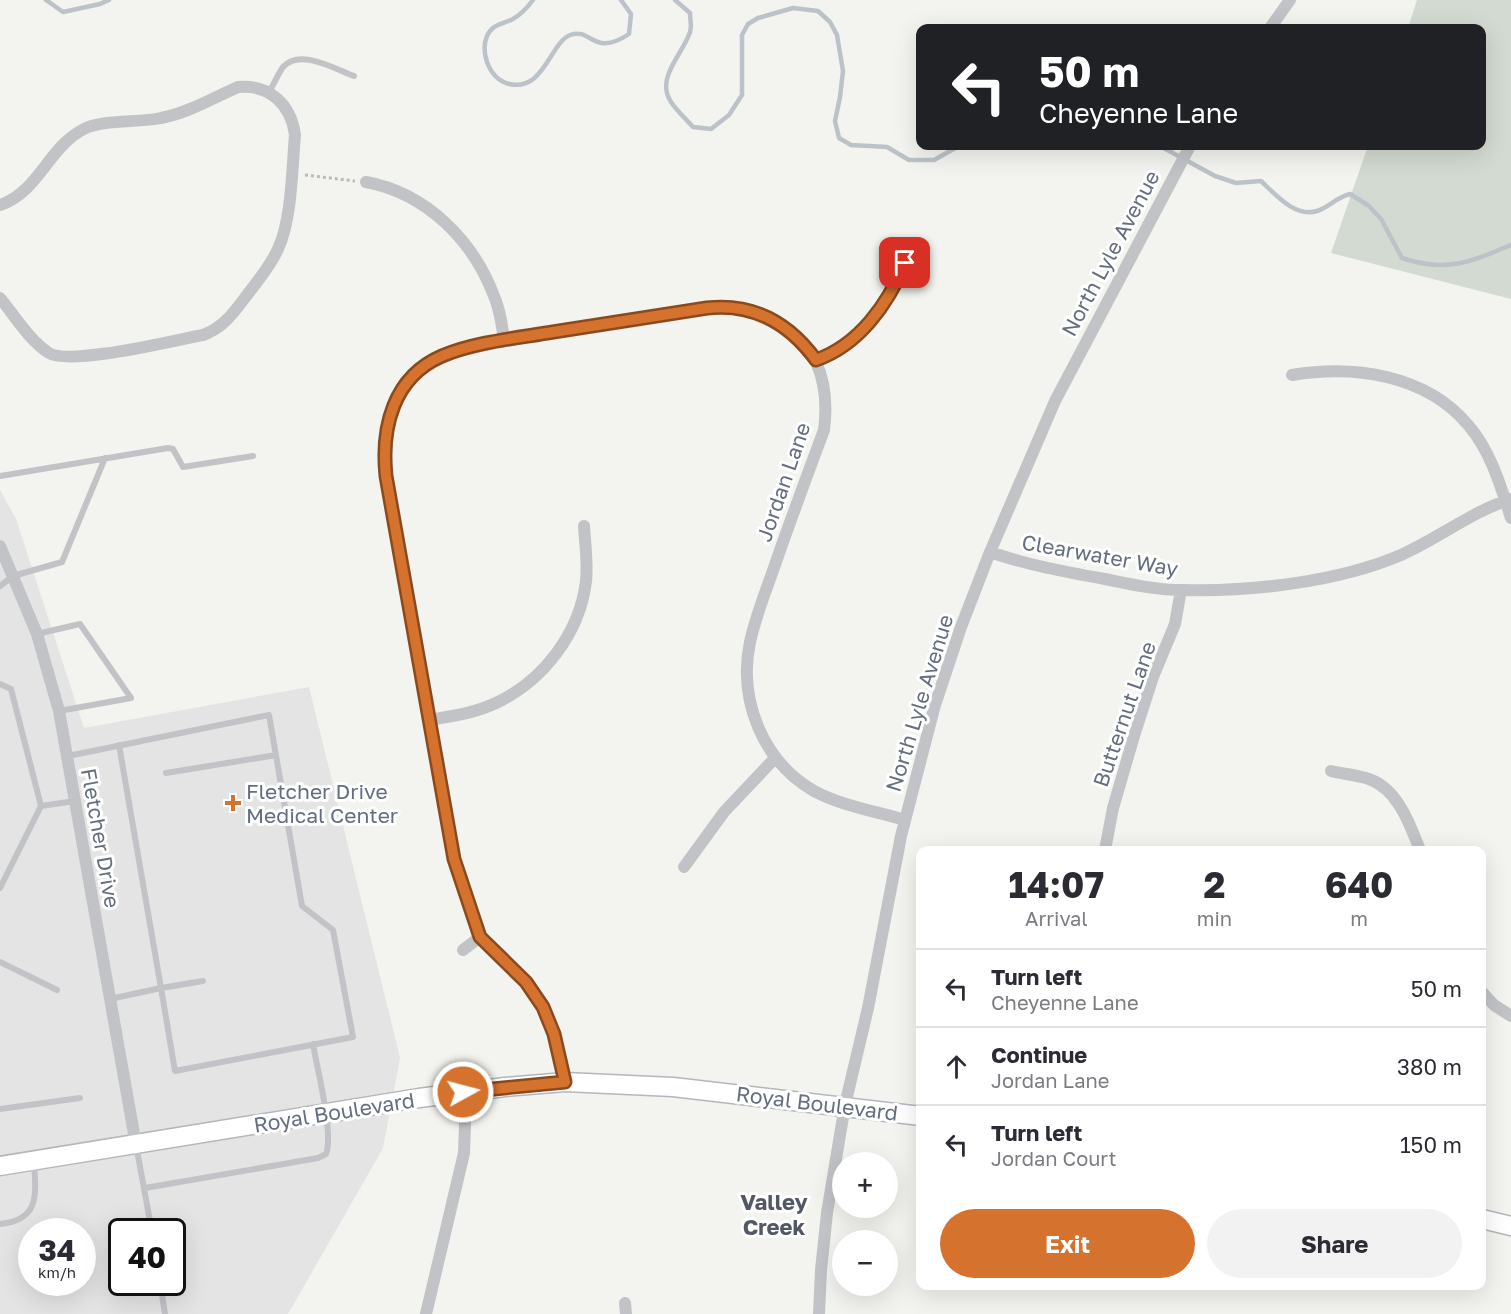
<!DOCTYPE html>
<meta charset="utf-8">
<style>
:root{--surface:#fff;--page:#f2f2f3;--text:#2b2b33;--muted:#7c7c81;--line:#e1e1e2;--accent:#d5722e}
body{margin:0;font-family:"Golos Text",sans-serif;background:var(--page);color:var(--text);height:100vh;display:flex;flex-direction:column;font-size:22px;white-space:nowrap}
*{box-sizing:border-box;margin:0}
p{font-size:20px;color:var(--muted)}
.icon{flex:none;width:33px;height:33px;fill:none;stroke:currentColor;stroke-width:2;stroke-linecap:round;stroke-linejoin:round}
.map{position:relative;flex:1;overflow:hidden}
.side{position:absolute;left:916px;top:846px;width:570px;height:444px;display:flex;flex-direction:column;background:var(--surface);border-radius:12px;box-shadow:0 6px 24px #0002}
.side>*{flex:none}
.banner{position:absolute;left:916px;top:24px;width:570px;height:126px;border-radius:12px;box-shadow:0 6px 24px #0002;background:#202124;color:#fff;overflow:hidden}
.tools{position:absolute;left:832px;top:1152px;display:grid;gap:12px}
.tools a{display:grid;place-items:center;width:66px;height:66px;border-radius:50%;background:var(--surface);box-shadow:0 6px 24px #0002;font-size:30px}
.speed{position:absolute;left:18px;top:1218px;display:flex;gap:12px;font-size:30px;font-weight:700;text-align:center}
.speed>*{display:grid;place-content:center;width:78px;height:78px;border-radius:50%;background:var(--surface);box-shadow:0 6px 24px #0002;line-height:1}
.speed small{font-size:15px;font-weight:400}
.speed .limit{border:3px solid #111;border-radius:9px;background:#fff;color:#111}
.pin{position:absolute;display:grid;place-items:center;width:51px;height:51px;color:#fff;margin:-26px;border-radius:12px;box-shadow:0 3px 9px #0006}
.me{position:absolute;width:66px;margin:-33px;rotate:83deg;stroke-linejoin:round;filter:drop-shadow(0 0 4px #0008)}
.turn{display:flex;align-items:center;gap:21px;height:126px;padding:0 24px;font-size:27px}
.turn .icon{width:78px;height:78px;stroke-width:2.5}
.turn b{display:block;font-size:42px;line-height:51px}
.eta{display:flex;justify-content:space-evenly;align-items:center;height:102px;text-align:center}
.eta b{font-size:36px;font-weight:700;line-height:42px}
.primary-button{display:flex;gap:12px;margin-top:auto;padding:12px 24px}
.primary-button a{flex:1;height:69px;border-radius:36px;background:var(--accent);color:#fff;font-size:24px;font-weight:700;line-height:69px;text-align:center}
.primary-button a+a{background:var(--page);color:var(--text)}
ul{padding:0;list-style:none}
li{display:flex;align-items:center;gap:18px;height:78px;padding:0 24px;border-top:2px solid var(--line)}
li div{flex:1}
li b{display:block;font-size:22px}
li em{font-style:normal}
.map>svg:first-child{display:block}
.built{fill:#e3e4e3;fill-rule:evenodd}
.green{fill:#d3dad1}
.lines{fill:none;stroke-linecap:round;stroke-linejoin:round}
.stream{stroke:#bbc3c9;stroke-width:4.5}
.secondary-casing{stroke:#b3b6bb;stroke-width:21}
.path{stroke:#babbbe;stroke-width:3;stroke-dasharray:3 3;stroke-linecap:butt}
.lane{stroke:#c1c3c7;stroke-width:6}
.street{stroke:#c1c3c7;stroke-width:12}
.secondary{stroke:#fff;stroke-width:18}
.route-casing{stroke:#8a4a1e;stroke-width:15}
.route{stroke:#d5722e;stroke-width:10}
.poi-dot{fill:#d5722e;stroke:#fff;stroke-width:2}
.labels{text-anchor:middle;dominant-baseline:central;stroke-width:6;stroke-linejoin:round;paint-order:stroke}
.street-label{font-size:21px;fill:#646e7e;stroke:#fff}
.poi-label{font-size:21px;fill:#646e7e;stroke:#fff;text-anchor:start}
.neighbourhood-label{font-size:22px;font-weight:bold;fill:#525964;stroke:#fff}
</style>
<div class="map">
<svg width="1511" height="1314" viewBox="0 0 1511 1314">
<rect width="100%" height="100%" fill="#f3f3ef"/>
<!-- built -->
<path class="built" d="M0,490l16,29 68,209 225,-41 91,371 -17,90 -95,166h-288zM32,1232h50v50h-50zM122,1232h50v50h-50z"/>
<!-- green -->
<path class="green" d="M1417,0h94v299l-180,-46 37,-107h114v-118h-74z"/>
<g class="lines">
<!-- stream -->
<path class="stream" d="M46,0l17,12 37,-8 9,-4
M533,0c-6,8 -11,14 -20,19 -10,5 -21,5 -26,17 -4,9 -3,17 0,26 4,11 11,19 22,22 35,8 41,-41 61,-49 22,-8 23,23 59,-1l2,-20 -10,-14
M675,0l15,13c0,7 2,13 0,19 -7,22 -35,46 -19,70 6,9 15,17 22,25l18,2 18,-14 13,-20v-60l6,-11 10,-6 35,-10 25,3 12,11 7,13 6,36 -3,26 -5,24 4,17 12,7 36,2 22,13h25l25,-14
M1160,146l55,30 21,7 25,-2c14,13 34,37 56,30 12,-4 20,-14 33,-17l19,12 12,13 21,39c45,15 68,4 109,-13"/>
<!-- secondary casing -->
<g class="secondary-casing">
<path id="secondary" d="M0,1166l419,-68 86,-11 60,-5 108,5 248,29
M1482,1219l29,7"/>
</g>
<!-- path -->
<path class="path" d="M305,175l50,6"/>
<!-- lane -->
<path class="lane" d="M269,92c5,-8 9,-18 14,-25 17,-19 52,2 71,9
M0,476l168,-28 5,1 10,18 70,-11
M0,586l13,-10 49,-14 43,-104
M37,634l43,-10 51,74 -72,13
M0,684l11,5 30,117
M119,745l42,243 42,-7
M68,756l201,-41 33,191 31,24 20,107 -178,34 -14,-83 -51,11
M166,773l110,-18
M0,888l41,-82 34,-5
M0,962l57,28
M0,1109l80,-11
M136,1145l16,87
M145,1188l173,-30 8,-4c8,-20 -9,-86 -13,-110
M0,1224c40,-4 36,-29 34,-62
M160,1282l5,32"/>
<!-- street -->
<path class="street" d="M1270,28l20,-28
M366,182c60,11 107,58 128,114 6,14 8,29 10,44
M0,205c39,-13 48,-58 84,-76 20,-10 54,-6 77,-11 27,-5 52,-20 77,-31 31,-3 53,17 57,48 -3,33 -3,84 -17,114 -8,18 -22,34 -34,50 -12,16 -22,29 -41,36 -28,5 -133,31 -154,18 -20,-13 -34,-37 -49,-55
M816,360c52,-18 77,-69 97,-116
M1292,375c62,-10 134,-1 177,51 22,26 32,61 42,92
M0,546l37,88 22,77 77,434
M990,552c37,13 76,20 115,27 25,5 51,11 77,11 68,2 156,-8 219,-35 38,-17 70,-43 110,-56
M429,720c23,-4 46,-7 67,-17 47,-22 84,-70 90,-122 2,-18 -1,-37 -2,-55
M1331,771c12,3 26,4 38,8 29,10 41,46 51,71
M1105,850l8,-42 21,-72 19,-59 22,-53 6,-34
M684,867l40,-55 51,-54
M463,950l17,-13
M1482,992l12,13 17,11
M565,1082l-11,-49 -11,-26 -17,-25 -46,-45 -26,-78 -68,-384c-5,-47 7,-98 56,-119 12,-5 26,-7 39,-10 32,-7 63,-12 95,-17 49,-8 99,-19 149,-23 32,2 78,25 91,56 10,22 11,45 8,68 -16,43 -32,86 -47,129 -9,27 -21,55 -27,83 -12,57 12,119 64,149 28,15 61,20 91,29
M625,1303l1,11
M426,1314l38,-161 1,-28 -2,-33
M819,1314l2,-44 6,-57 18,-108 23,-97 33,-172 34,-131 26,-78 29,-75 65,-151 135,-255"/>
<!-- secondary -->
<use href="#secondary" class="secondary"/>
</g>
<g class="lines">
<!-- route casing -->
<g class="route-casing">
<path id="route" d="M463,1092l102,-10 -11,-48 -11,-27 -17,-25 -46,-45 -26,-78 -68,-383c-5,-48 7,-99 56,-120 33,-14 76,-18 111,-24 52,-8 103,-16 154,-24 46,-5 82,15 109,52 43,-15 72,-56 89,-97"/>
</g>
<!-- route -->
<use href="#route" class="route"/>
</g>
<!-- markers -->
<path class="poi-dot" d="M230 794h6v6h6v6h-6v6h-6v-6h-6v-6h6z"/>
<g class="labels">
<!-- street labels -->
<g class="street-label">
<text transform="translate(1110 253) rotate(-62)">North Lyle Avenue</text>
<text transform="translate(783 482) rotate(-71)">Jordan Lane</text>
<text transform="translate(1100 555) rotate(10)">Clearwater Way</text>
<text transform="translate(919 703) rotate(-73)">North Lyle Avenue</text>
<text transform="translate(1124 714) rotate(-71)">Butternut Lane</text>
<text transform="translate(101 838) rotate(80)">Fletcher Drive</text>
<text transform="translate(817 1103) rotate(7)">Royal Boulevard</text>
<text transform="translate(334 1112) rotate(-9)">Royal Boulevard</text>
</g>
<!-- poi labels -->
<g class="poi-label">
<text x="246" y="791">Fletcher Drive<tspan x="246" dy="24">Medical Center</tspan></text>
</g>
<!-- neighbourhood labels -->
<g class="neighbourhood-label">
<text x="774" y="1201">Valley<tspan x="774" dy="25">Creek</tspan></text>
</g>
</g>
</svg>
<div class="tools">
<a>+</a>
<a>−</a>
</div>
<div class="speed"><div>34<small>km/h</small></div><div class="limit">40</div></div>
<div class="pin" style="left:905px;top:263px;background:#d93025"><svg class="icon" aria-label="arrive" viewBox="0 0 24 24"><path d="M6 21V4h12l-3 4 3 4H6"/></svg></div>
<svg class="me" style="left:463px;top:1092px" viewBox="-20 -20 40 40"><circle r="17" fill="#d5722e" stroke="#fff" stroke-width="3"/><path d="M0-11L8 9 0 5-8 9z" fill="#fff"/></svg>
<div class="banner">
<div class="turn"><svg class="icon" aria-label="left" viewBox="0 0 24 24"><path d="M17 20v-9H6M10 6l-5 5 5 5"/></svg><div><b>50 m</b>Cheyenne Lane</div></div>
</div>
<section class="side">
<div class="eta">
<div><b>14:07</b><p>Arrival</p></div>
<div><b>2</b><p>min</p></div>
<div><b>640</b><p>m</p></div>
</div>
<ul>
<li><svg class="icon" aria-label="left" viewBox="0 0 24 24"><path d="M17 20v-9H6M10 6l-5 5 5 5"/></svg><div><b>Turn left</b><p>Cheyenne Lane</p></div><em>50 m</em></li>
<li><svg class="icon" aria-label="ahead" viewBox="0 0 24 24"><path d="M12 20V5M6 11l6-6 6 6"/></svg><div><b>Continue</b><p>Jordan Lane</p></div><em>380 m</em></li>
<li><svg class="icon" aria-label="left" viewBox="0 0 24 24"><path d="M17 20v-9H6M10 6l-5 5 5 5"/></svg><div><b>Turn left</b><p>Jordan Court</p></div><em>150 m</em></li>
</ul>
<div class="primary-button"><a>Exit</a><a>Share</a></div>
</section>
</div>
